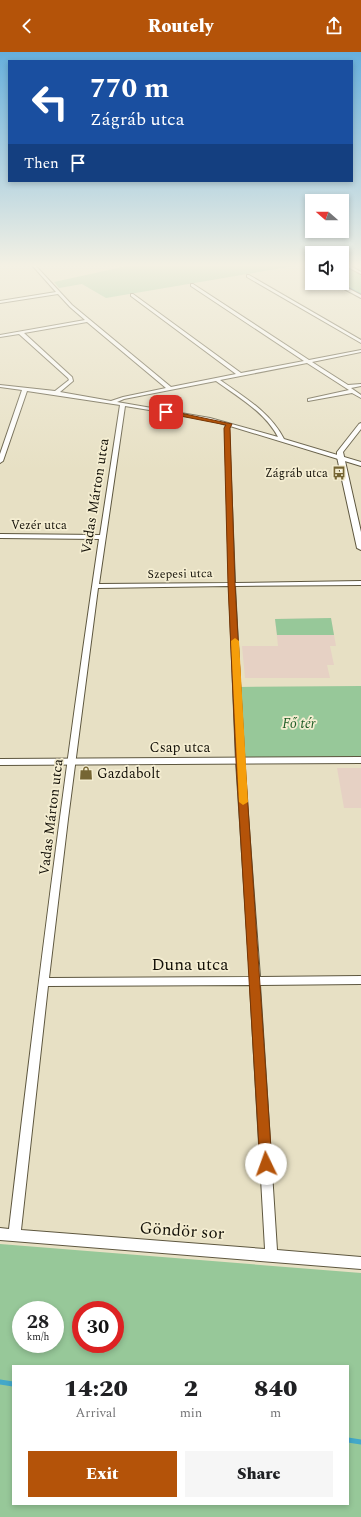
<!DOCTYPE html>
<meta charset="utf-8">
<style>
:root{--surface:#fff;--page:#f6f6f6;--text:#202124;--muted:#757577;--accent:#b45309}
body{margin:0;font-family:Spectral,serif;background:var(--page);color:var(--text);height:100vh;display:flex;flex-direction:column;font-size:15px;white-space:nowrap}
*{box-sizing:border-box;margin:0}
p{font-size:13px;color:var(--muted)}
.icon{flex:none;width:22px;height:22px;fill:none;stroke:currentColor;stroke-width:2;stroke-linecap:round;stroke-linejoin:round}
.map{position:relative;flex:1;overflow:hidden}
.side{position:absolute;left:12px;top:1313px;width:337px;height:140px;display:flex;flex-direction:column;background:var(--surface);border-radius:0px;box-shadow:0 2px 6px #0003}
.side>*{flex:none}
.banner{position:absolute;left:8px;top:8px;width:345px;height:122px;border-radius:0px;box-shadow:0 2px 6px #0003;background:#1a4fa0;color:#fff;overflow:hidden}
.needle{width:26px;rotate:290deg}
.buttons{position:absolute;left:305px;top:142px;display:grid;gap:8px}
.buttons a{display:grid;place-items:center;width:44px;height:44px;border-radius:0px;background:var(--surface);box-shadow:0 2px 6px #0003;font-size:20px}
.speed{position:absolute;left:12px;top:1249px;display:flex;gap:8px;font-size:20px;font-weight:700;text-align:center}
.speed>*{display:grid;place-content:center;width:52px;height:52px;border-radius:50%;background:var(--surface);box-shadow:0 2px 6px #0003;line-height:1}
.speed small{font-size:10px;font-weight:400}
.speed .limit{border:6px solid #d22;background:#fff;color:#111}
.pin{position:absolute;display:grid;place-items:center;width:34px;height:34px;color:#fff;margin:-17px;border-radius:8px;box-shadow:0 2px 6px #0006}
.me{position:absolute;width:44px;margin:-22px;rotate:357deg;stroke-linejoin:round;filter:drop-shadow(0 0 3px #0008)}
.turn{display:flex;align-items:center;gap:14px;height:84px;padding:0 16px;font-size:18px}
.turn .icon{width:52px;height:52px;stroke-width:2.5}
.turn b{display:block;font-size:28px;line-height:34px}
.then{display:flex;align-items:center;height:38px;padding:0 16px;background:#0003;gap:8px;font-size:15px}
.eta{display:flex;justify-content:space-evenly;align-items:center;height:68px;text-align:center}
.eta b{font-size:24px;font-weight:800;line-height:28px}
.primary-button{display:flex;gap:8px;margin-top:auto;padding:8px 16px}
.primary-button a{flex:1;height:46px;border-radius:0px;background:var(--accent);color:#fff;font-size:16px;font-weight:800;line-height:46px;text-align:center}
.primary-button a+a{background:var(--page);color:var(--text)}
header{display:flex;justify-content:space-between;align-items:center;height:52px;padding:0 16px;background:var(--accent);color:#fff;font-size:18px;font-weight:800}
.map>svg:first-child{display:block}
.education{fill:#e6d1c4}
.green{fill:#97c899;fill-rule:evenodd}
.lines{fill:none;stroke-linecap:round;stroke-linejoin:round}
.stream-far1{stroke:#43a8c9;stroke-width:1.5}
.stream{stroke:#43a8c9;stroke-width:5}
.minor-casing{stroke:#5e573f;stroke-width:2}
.tertiary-casing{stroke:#5e573f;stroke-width:2}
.minor{fill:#fff;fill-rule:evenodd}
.tertiary{fill:#fff;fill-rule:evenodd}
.route{fill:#b45309;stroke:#753606}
.slow{fill:#f59e0b}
.labels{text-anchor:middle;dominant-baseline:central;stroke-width:3.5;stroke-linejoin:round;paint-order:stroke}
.far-poi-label{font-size:12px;fill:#131007;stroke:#f4edd1;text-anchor:end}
.far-street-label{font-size:12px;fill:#131007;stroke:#f4edd1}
.street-label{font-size:14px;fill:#131007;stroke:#f4edd1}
.park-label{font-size:14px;font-style:italic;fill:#1e5d26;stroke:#f4edd1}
.poi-label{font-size:14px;fill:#131007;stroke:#f4edd1;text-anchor:start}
.near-street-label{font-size:17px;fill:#131007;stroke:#f4edd1}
</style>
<header><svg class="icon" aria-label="back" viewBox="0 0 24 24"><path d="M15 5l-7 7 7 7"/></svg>Routely<svg class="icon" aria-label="share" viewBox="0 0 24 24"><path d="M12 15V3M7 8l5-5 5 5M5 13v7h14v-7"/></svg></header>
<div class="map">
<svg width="361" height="1465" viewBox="0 0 361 1465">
<rect width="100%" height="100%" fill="#e7e0c4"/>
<!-- education -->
<path class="education" d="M331,566l5,28h-6l4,19h-7l3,13h-85l-3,-32h36l-3,-27z
M337,716h24v40h-17z"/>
<!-- green -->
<path class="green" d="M136,212h170l-200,34 -24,-14 -23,4 -5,-6z
M342,213l19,9v23l-26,-14h7z
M331,566l3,17h-57l-2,-16z
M361,634v74l-121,1 -3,-74z
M0,1192l361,29v244h-361zM21,1258h34v34h-34zM81,1258h34v34h-34zM13,1314h335v138h-335z"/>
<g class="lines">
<!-- stream-far1 -->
<path class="stream-far1" d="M340,231l21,11"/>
<!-- stream -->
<path class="stream" d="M0,1330l13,2
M348,1388l13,2"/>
<!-- minor casing -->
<g class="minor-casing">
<path id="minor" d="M31,212h3l38,41 99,82 65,-13 -105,-78v-2h2l108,79 63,-12 -113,-75v-2h2l116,76 52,-10v2l-49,10 36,23 13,-1v2l-10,2 10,7v3l-9,-5 -44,8v-2l41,-9 -42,-27 -87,17c24,17 50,32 64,59l77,23v4l-131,-40 -1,2 6,155 126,-2v4l-126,1 9,175 16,216 101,-1v8l-101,1 17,265 84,7v12l-361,-29v-12l9,1c27,-231 56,-461 90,-690l-99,-1v-4l100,1 20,-130 -93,-14 -24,70 -3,2v-9l22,-64 -22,-3v-2l55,6 14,-11 -1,-2 -49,-44 -19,3v-2l85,-15 -15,-13 -12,-13 -58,9v-2l56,-9zM87,270l79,66 -43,9 -12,4 -51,-9 13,-11 -1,-4 -48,-44zM216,329c22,16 49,31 62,56l-68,-19 -93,-16 7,-3zM125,354l85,14 16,5 -1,3 4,155 -130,1zM229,534l7,175 14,216 -201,1 19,-159 30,-231zM250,933l15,264 -244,-19 27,-244z
M342,212h5l14,8v2z
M247,223h2l112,65v3l-114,-66z
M333,231h5l23,12v3z"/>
</g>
<!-- tertiary casing -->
<g class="tertiary-casing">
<path id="tertiary" d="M361,371v6l-18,23 18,80v18l-4,-2 -20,-91v-5l22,-28z
M361,705v6l-361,2v-6z"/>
</g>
<!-- minor -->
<use href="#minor" class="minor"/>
<!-- tertiary -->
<use href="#tertiary" class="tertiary"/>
</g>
<!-- sky -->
<linearGradient id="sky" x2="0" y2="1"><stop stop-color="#66afdc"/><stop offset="0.51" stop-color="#f4f1e4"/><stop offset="1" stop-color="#f4f1e4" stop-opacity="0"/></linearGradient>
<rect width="361" height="418" fill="url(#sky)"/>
<!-- route -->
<path class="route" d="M166,358l66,14 -2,4 5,156 10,177 27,403 -1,4 -5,2 -4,-2 -2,-4 -24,-403 -8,-177 -4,-156 2,-3 -61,-12v-2z"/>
<!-- slow -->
<path class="slow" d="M235,586l4,3 9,161 -5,3 -4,-3 -8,-161z"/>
<!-- icons -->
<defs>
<g id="bus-bare" transform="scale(1.08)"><path d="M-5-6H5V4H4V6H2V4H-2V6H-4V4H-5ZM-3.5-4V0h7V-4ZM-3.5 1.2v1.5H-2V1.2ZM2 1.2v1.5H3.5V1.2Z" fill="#756533" stroke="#f4edd1" stroke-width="2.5" paint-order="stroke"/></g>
<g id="shop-bare" transform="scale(1.08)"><path d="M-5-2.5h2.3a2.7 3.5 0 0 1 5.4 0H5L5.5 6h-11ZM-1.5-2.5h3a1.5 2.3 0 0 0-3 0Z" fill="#756533" stroke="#f4edd1" stroke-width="2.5" paint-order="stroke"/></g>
</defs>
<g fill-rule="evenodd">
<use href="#bus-bare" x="339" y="421"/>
<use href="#shop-bare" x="86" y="721"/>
</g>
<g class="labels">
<!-- far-poi labels -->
<g class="far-poi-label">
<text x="328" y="421">Zágráb utca</text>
</g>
<!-- far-street labels -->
<g class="far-street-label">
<text x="39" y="473">Vezér utca</text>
<text transform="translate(180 522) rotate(-1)">Szepesi utca</text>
</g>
<!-- street labels -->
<g class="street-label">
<text transform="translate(95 444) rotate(-81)">Vadas Márton utca</text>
<text x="180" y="695">Csap utca</text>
<text transform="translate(51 765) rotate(-83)">Vadas Márton utca</text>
</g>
<!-- park labels -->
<g class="park-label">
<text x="299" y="671">Fő tér</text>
</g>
<!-- poi labels -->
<g class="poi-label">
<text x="97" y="721">Gazdabolt</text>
</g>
<!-- near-street labels -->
<g class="near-street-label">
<text x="190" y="913">Duna utca</text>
<text transform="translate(182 1179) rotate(4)">Göndör sor</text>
</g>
</g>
</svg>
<div class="buttons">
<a><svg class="needle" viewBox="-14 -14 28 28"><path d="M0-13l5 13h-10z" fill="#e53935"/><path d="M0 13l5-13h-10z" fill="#757577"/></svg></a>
<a><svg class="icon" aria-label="sound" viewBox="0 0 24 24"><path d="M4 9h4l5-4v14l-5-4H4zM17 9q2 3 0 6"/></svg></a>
</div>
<div class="speed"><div>28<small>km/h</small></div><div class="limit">30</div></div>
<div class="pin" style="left:166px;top:360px;background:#d93025"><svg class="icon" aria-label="arrive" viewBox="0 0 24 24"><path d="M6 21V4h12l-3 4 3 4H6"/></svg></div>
<svg class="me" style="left:266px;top:1112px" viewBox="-20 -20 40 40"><circle r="19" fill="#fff"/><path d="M0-13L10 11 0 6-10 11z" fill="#b45309"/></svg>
<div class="banner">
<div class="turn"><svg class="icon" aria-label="left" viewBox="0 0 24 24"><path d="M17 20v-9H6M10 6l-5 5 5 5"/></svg><div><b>770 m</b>Zágráb utca</div></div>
<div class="then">Then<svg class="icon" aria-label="arrive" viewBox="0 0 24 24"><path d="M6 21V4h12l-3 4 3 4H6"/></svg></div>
</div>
<section class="side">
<div class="eta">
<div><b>14:20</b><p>Arrival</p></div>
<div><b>2</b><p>min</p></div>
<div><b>840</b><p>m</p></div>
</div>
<div class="primary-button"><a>Exit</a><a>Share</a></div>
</section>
</div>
